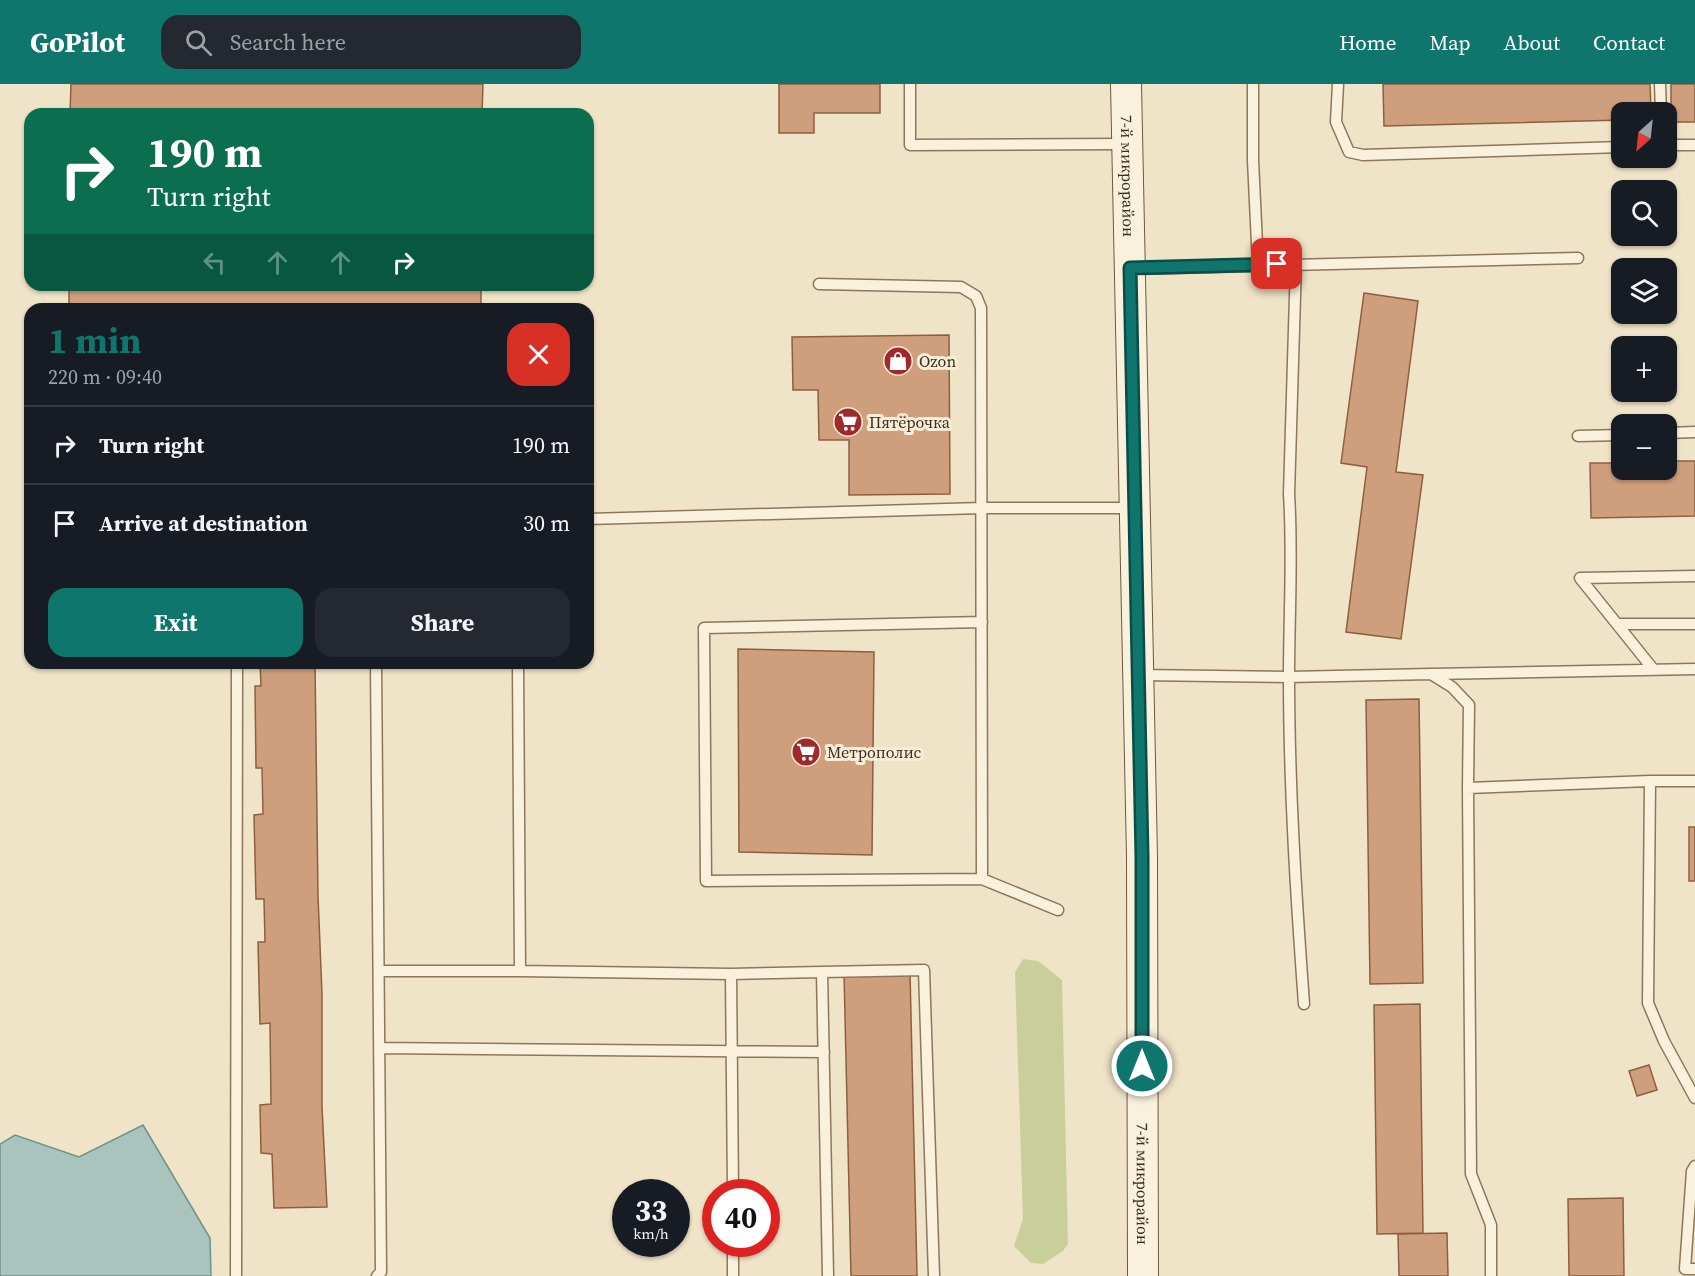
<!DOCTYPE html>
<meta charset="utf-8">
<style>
:root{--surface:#171b24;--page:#242831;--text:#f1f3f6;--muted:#9ea1a6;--line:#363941;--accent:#0f766e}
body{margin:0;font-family:"Source Serif 4",serif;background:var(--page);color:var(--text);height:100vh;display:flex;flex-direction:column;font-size:22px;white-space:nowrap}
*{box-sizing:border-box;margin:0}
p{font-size:20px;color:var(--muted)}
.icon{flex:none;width:33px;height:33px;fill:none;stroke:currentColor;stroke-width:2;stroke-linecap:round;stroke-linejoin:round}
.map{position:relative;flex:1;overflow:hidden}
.panel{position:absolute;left:24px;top:219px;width:570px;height:366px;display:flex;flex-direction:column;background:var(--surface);border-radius:18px;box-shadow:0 2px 4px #0004}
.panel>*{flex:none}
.guide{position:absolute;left:24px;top:24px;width:570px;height:183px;border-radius:18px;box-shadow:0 2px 4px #0004;background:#0b6e4f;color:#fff;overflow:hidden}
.needle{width:39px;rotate:207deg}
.buttons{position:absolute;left:1611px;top:18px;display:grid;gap:12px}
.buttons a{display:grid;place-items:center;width:66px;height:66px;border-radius:12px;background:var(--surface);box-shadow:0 2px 4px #0004;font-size:30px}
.speed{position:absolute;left:612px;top:1095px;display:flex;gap:12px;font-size:30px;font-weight:700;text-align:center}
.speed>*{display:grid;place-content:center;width:78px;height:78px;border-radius:50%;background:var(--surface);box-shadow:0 2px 4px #0004;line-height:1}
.speed small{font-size:15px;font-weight:400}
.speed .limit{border:9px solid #d22;background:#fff;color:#111}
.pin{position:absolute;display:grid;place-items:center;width:51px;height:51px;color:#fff;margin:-26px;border-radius:12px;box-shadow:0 3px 9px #0006}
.me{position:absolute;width:66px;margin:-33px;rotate:0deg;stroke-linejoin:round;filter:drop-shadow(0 0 4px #0008)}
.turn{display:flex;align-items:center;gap:21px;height:126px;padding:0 24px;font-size:27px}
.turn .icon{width:78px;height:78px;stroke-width:2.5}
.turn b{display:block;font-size:42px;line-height:51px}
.lanes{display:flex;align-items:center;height:57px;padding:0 24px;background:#0003;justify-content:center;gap:30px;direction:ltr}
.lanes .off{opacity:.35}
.round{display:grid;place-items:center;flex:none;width:63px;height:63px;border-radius:18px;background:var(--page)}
.summary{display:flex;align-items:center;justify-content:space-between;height:102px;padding:0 24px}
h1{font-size:36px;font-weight:700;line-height:45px;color:var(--accent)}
.primary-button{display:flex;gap:12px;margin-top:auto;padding:12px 24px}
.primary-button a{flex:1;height:69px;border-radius:18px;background:var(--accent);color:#fff;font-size:24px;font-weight:700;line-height:69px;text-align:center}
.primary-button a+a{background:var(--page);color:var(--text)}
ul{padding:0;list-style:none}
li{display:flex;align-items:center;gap:18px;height:78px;padding:0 24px;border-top:2px solid var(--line)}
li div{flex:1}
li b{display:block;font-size:22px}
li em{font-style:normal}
header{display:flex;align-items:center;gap:36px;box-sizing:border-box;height:84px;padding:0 30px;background:var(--accent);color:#fff}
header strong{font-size:28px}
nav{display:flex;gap:33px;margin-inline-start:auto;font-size:21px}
.search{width:420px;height:54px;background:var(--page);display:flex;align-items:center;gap:15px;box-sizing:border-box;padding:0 21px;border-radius:18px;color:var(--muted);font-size:22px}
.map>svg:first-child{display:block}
.green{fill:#c9cf9b}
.water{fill:#a9c4bc;stroke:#6f938a;stroke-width:1.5}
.building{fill:#cf9f7d;stroke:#8d5f41;stroke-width:1.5}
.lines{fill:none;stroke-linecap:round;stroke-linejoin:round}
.lane-casing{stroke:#8d765c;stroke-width:13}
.secondary-casing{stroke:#6f573f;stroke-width:32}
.lane{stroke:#faf1dc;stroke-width:10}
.secondary{stroke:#faf1dc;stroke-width:30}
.route-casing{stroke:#0a4d48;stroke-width:15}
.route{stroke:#0f766e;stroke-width:10}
.labels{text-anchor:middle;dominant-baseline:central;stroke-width:6;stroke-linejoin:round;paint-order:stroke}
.street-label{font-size:16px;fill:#3d2e20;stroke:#f7eed8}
.poi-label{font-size:16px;fill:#3d2e20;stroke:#f7eed8;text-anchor:start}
</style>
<header>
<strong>GoPilot</strong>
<div class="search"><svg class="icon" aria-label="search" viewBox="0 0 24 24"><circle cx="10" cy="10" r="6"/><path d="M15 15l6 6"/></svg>Search here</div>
<nav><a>Home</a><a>Map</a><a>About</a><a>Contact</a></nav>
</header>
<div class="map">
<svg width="1695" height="1192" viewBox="0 0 1695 1192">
<rect width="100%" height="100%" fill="#f0e4c8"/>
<!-- green -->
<path class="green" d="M1023,875l15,2 24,19 6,264 -5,7 -20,13 -12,-1 -17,-17 9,-27 -8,-247z"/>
<!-- water -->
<path class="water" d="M143,1041l67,113 1,38h-211v-132l15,-9 64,22z"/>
<!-- building -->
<path class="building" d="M71,0h412l-1,30h-412z
M779,0h101v29h-66v20h-35z
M1383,0h267l1,28h-29v8l-238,6z
M1671,0h24v38h-24z
M69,201h412v24h-412z
M1364,209l54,8 -22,171 27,3 -22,164 -55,-7 21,-165 -26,-4z
M949,251l1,159 -101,1v-55h-30l-1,-50h-25l-1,-53z
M1666,377h29v55l-104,2 -1,-55h32v7h44z
M738,565l136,3 -2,203 -133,-3z
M260,579h55l3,233 4,98v113l5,100 -53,1 -2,-54 -11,-1 -1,-48 11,-1 -1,-81 -10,1 -2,-82h7l-1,-43h-8l-2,-84 9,-1 -1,-46h-6l-1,-82h6z
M1419,615l4,284 -53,1 -4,-284z
M1689,743h6v54h-6z
M910,888l7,304h-66l-7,-303z
M1420,920l3,229 -46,1 -3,-229z
M1649,981l8,25 -20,6 -8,-25z
M1623,1114l1,78h-55l-1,-77z
M1447,1149l1,43h-49l-1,-42z"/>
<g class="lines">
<!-- lane casing -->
<g class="lane-casing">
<path id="lane" d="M910,0v61l215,-1
M1253,0v76l5,105
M1338,0l-2,38 13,30 14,3 259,-8
M1660,0l1,28
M1666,61h29
M1296,179l-7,231c4,61 0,121 0,182 0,110 7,219 15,328
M1131,185l447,-11
M819,200l142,3 15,9 5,12 1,571
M1666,349l29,-1
M1578,352l44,-1
M588,435l394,-11h150
M982,538l-278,6 2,253 276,-2 76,31
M1617,540h78
M376,579l5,609 -4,4
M1653,585l-73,-91 115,-2
M1432,590l263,-5
M1140,591l149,2 142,-3 21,13 17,18 -1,83 182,-7 -2,222 16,38 31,57
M1650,697h45
M1468,704l3,386 20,51v51
M379,887h141l-2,-308
M520,887l211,3
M379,964l445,4
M1695,1082l-3,5 -7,98h10
M733,1108l-2,-218 91,-2
M733,1160v32
M236,1192l1,-613
M828,1192l-6,-304 102,-2 10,306"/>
</g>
<!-- secondary casing -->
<g class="secondary-casing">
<g id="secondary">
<path id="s1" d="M1126,0l16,773 1,419"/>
</g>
</g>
<!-- lane -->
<use href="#lane" class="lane"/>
<!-- secondary -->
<use href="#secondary" class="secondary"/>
</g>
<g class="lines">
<!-- route casing -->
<g class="route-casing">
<path id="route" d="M1142,982v-209l-12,-589 147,-4"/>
</g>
<!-- route -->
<use href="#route" class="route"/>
</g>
<!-- icons -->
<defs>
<g id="shop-disc" transform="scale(1.5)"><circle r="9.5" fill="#9e2a2b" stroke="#f7eed8"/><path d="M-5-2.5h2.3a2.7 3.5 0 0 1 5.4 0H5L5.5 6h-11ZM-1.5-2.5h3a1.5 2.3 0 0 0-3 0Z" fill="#fff"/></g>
<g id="supermarket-disc" transform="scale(1.5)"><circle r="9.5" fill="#9e2a2b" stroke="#f7eed8"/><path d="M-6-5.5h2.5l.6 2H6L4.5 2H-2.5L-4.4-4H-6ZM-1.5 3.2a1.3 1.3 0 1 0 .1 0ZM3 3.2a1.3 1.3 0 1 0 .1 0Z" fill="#fff"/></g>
</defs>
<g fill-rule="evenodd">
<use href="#shop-disc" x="898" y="277"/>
<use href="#supermarket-disc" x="848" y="338"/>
<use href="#supermarket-disc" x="806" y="668"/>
</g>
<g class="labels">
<!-- street labels -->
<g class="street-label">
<text stroke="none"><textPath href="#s1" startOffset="92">7-й микрорайон</textPath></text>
<text stroke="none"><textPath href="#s1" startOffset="1100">7-й микрорайон</textPath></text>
</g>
<!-- poi labels -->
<g class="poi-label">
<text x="919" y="277">Ozon</text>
<text x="869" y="338">Пятёрочка</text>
<text x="827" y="668">Метрополис</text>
</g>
</g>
</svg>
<div class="buttons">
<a><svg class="needle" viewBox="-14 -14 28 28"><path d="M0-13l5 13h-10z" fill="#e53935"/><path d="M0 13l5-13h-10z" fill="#9ea1a6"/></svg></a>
<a><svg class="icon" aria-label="search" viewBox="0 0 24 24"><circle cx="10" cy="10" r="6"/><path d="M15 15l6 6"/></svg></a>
<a><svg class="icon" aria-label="layers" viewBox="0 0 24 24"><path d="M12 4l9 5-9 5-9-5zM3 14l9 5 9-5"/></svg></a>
<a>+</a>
<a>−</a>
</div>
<div class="speed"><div>33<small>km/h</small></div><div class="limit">40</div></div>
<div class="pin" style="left:1277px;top:180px;background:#d93025"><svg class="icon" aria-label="arrive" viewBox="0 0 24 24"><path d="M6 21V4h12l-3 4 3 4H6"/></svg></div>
<svg class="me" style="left:1142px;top:982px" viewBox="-20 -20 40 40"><circle r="17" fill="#0f766e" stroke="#fff" stroke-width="3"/><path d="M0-11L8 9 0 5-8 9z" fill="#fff"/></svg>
<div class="guide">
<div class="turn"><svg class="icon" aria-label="right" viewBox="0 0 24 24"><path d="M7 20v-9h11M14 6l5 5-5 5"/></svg><div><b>190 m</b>Turn right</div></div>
<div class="lanes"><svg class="icon off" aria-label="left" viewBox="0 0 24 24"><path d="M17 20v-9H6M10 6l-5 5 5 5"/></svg><svg class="icon off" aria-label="ahead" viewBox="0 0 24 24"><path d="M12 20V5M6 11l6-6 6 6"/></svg><svg class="icon off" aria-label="ahead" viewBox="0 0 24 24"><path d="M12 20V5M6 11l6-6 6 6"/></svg><svg class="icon" aria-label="right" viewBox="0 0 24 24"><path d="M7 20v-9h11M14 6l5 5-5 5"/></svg></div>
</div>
<section class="panel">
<div class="summary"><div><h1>1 min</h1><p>220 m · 09:40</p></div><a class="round" style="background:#d93025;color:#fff"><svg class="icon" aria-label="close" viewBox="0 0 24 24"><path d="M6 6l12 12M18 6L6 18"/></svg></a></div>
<ul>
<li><svg class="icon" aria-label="right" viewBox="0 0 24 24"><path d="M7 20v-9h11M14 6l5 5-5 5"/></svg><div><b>Turn right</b></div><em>190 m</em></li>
<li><svg class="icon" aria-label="arrive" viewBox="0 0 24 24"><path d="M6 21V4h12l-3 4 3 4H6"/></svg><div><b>Arrive at destination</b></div><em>30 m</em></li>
</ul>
<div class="primary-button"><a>Exit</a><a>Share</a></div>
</section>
</div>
